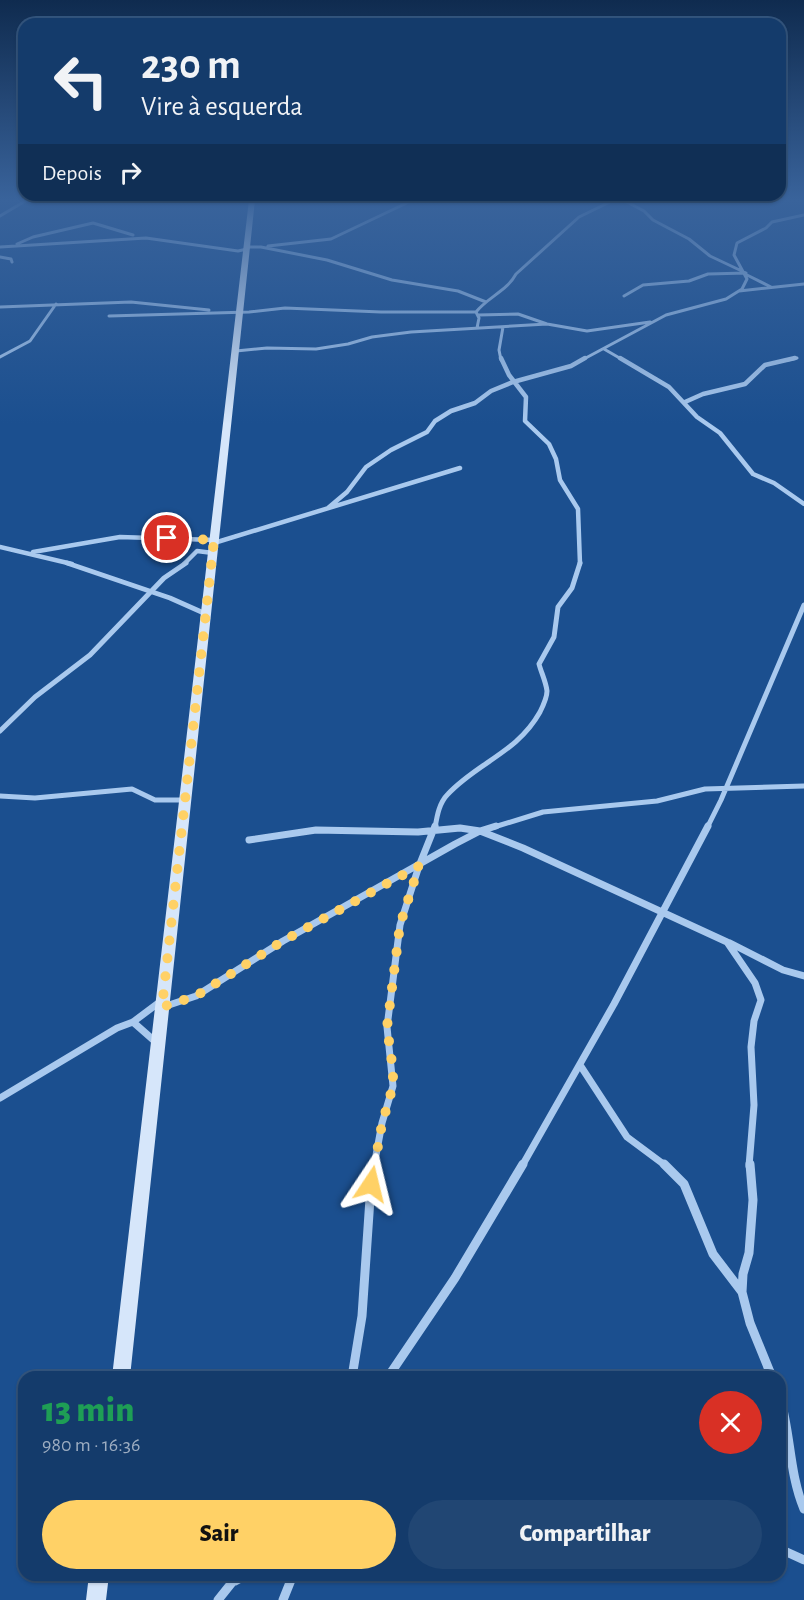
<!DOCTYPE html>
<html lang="pt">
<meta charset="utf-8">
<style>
:root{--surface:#143b6b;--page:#214673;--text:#f1f3f6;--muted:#9dadc1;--line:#33557e;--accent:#ffd166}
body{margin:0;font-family:"Alegreya Sans",sans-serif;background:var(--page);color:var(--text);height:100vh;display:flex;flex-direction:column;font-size:22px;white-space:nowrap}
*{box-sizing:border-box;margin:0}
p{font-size:20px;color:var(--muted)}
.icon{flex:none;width:33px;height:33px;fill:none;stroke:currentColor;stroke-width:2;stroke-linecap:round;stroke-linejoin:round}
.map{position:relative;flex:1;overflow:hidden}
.side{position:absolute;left:18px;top:1371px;width:768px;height:210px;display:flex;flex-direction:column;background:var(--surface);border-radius:18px;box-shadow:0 2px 4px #0004,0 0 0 2px var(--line)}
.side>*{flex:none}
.top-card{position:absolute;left:18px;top:18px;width:768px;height:183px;border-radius:18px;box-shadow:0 2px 4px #0004,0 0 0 2px var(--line);background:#143b6b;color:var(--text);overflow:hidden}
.pin{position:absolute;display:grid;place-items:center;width:51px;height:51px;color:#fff;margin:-26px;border:3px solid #fff;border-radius:50%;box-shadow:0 2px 6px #0007}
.me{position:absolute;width:66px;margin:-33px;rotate:10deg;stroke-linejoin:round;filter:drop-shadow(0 0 4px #0008)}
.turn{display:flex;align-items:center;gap:21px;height:126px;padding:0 24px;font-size:27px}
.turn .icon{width:78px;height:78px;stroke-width:2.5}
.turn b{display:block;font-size:42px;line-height:51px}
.then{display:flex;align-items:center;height:57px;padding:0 24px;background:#0003;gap:12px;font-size:22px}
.round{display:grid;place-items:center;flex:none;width:63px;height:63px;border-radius:32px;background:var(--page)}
.head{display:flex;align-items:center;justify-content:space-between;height:102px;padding:0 24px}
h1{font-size:36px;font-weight:800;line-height:45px;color:#1e9e55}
.action{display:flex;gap:12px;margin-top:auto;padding:12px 24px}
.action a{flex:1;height:69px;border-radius:36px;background:var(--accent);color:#111;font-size:24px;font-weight:800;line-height:69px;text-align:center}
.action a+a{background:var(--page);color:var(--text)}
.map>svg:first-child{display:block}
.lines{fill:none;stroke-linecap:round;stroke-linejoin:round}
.street-far4{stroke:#a9c9ee;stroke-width:3}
.street-far3{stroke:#a9c9ee;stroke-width:4.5}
.street-far2{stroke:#a9c9ee;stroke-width:5}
.street-far1{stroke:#a9c9ee;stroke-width:7}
.street{stroke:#a9c9ee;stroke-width:9}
.secondary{fill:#d6e6fa;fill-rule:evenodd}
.route{stroke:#ffd166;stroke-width:10;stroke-dasharray:0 18}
</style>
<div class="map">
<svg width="804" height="1600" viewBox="0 0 804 1600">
<rect width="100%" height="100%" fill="#1b4f8f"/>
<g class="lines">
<!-- street-far4 -->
<path class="street-far4" d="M623,200l21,11 9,9 36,19 21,17 36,17 -38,1 -19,7 -46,4 -19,11
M0,216l27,-16
M17,244l16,-7 60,-14 40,12
M268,246l63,-7 82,-39
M0,247l146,-9 92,13 9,-2
M247,247h14l66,13 65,20 66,11 28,11
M0,257l11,2 1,3
M747,275l24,12
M739,291l65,-7
M0,307l131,-5 78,8
M478,315l40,-1 29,10 40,7 63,-9
M109,316l140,-4 36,-4 96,4h95
M477,328l2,-10 -3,-6c12,-15 31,-21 40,-38l63,-57 35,-17
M604,349l19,11
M236,351l31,-3 49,1 32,-5 24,-7 39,-5 136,-8
M0,357l30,-16 26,-37
M501,360l-2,-10 4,-23
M582,360l84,-45 60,-16 16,-10 5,-10 -13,-24 3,-12 29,-15 6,-6 32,-7
M788,360l9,-2"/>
<!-- street-far3 -->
<path class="street-far3" d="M501,358l8,17 17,22 -1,24 24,23 7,15 4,21 18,29 2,55
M620,358l49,29 28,30 23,16 33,41 21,9 30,21
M685,402l18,-8 42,-10 20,-19 30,-7
M328,508l19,-16 19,-25 25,-17 36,-18 8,-11 16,-10 24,-8 16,-12 22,-9 58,-16 14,-8
M214,543l246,-75
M0,547l72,17
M33,552l87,-15 94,3
M184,564l13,-13 16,2"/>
<!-- street-far2 -->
<path class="street-far2" d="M67,563l103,35 36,16
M0,731l35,-34 55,-42 74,-77 22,-15
M0,796l35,2 97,-9 23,11h30
M435,828c2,-12 4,-25 13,-34 30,-32 69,-41 92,-82 3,-6 7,-14 7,-21 -1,-9 -6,-19 -8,-27l15,-27 4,-30 14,-19 8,-25
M491,828l52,-16 114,-11 48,-12 99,-3
M707,828l14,-28 83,-195"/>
<!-- street-far1 -->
<path class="street-far1" d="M249,840l67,-10 102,2 42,-4 20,3 43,17 204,94 28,41 6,17 -7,21 -3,26 3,58 -5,61
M730,943l53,27 21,6
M163,1007l33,-11 87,-55 172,-97 25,-13 16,-5
M133,1022l25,22
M580,1065l47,72 39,29
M0,1098l117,-70 16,-6 28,-21
M374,1166l8,-43 11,-37 -6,-59 13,-102 19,-59 16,-40
M522,1166l92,-162 94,-178"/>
<!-- street -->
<path class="street" d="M664,1164l20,20 29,70 29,38
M750,1164l3,36 -4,53 -6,21 -1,18 8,31 22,54
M352,1377l10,-61 9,-132 4,-20
M388,1377l67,-99 68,-114
M780,1398c11,37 9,75 24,111
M780,1549l24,11
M559,1575h36
M235,1581l11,-6
M218,1600l20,-25
M283,1600l10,-25"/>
<!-- secondary -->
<path class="secondary" d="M249,200h6l-125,1177h-18z
M89,1575h20l-3,25h-20z"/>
</g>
<!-- sky -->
<linearGradient id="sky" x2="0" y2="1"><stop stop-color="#0f2b4f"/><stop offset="0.47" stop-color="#39639b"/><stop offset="1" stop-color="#39639b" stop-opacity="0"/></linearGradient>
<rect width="804" height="424" fill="url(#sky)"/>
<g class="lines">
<!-- route -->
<path class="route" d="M167,538l47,2 -52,467 34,-11 87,-55 136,-75 -19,59 -13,102 6,43v16l-11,38 -11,60"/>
</g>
</svg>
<div class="pin" style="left:167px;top:538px;background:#d93025"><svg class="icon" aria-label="arrive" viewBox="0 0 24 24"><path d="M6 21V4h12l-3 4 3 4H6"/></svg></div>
<svg class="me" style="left:371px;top:1184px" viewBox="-20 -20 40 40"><path d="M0-17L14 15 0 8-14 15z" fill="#ffd166" stroke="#fff" stroke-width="4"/></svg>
<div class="top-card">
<div class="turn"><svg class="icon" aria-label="left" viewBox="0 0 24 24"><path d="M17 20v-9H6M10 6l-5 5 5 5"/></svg><div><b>230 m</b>Vire à esquerda</div></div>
<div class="then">Depois<svg class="icon" aria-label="right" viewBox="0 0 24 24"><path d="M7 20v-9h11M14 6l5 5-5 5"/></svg></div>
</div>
<section class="side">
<div class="head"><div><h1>13 min</h1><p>980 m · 16:36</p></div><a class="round" style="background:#d93025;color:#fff"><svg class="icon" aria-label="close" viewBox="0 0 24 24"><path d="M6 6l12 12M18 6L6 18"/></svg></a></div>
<div class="action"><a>Sair</a><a>Compartilhar</a></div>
</section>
</div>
